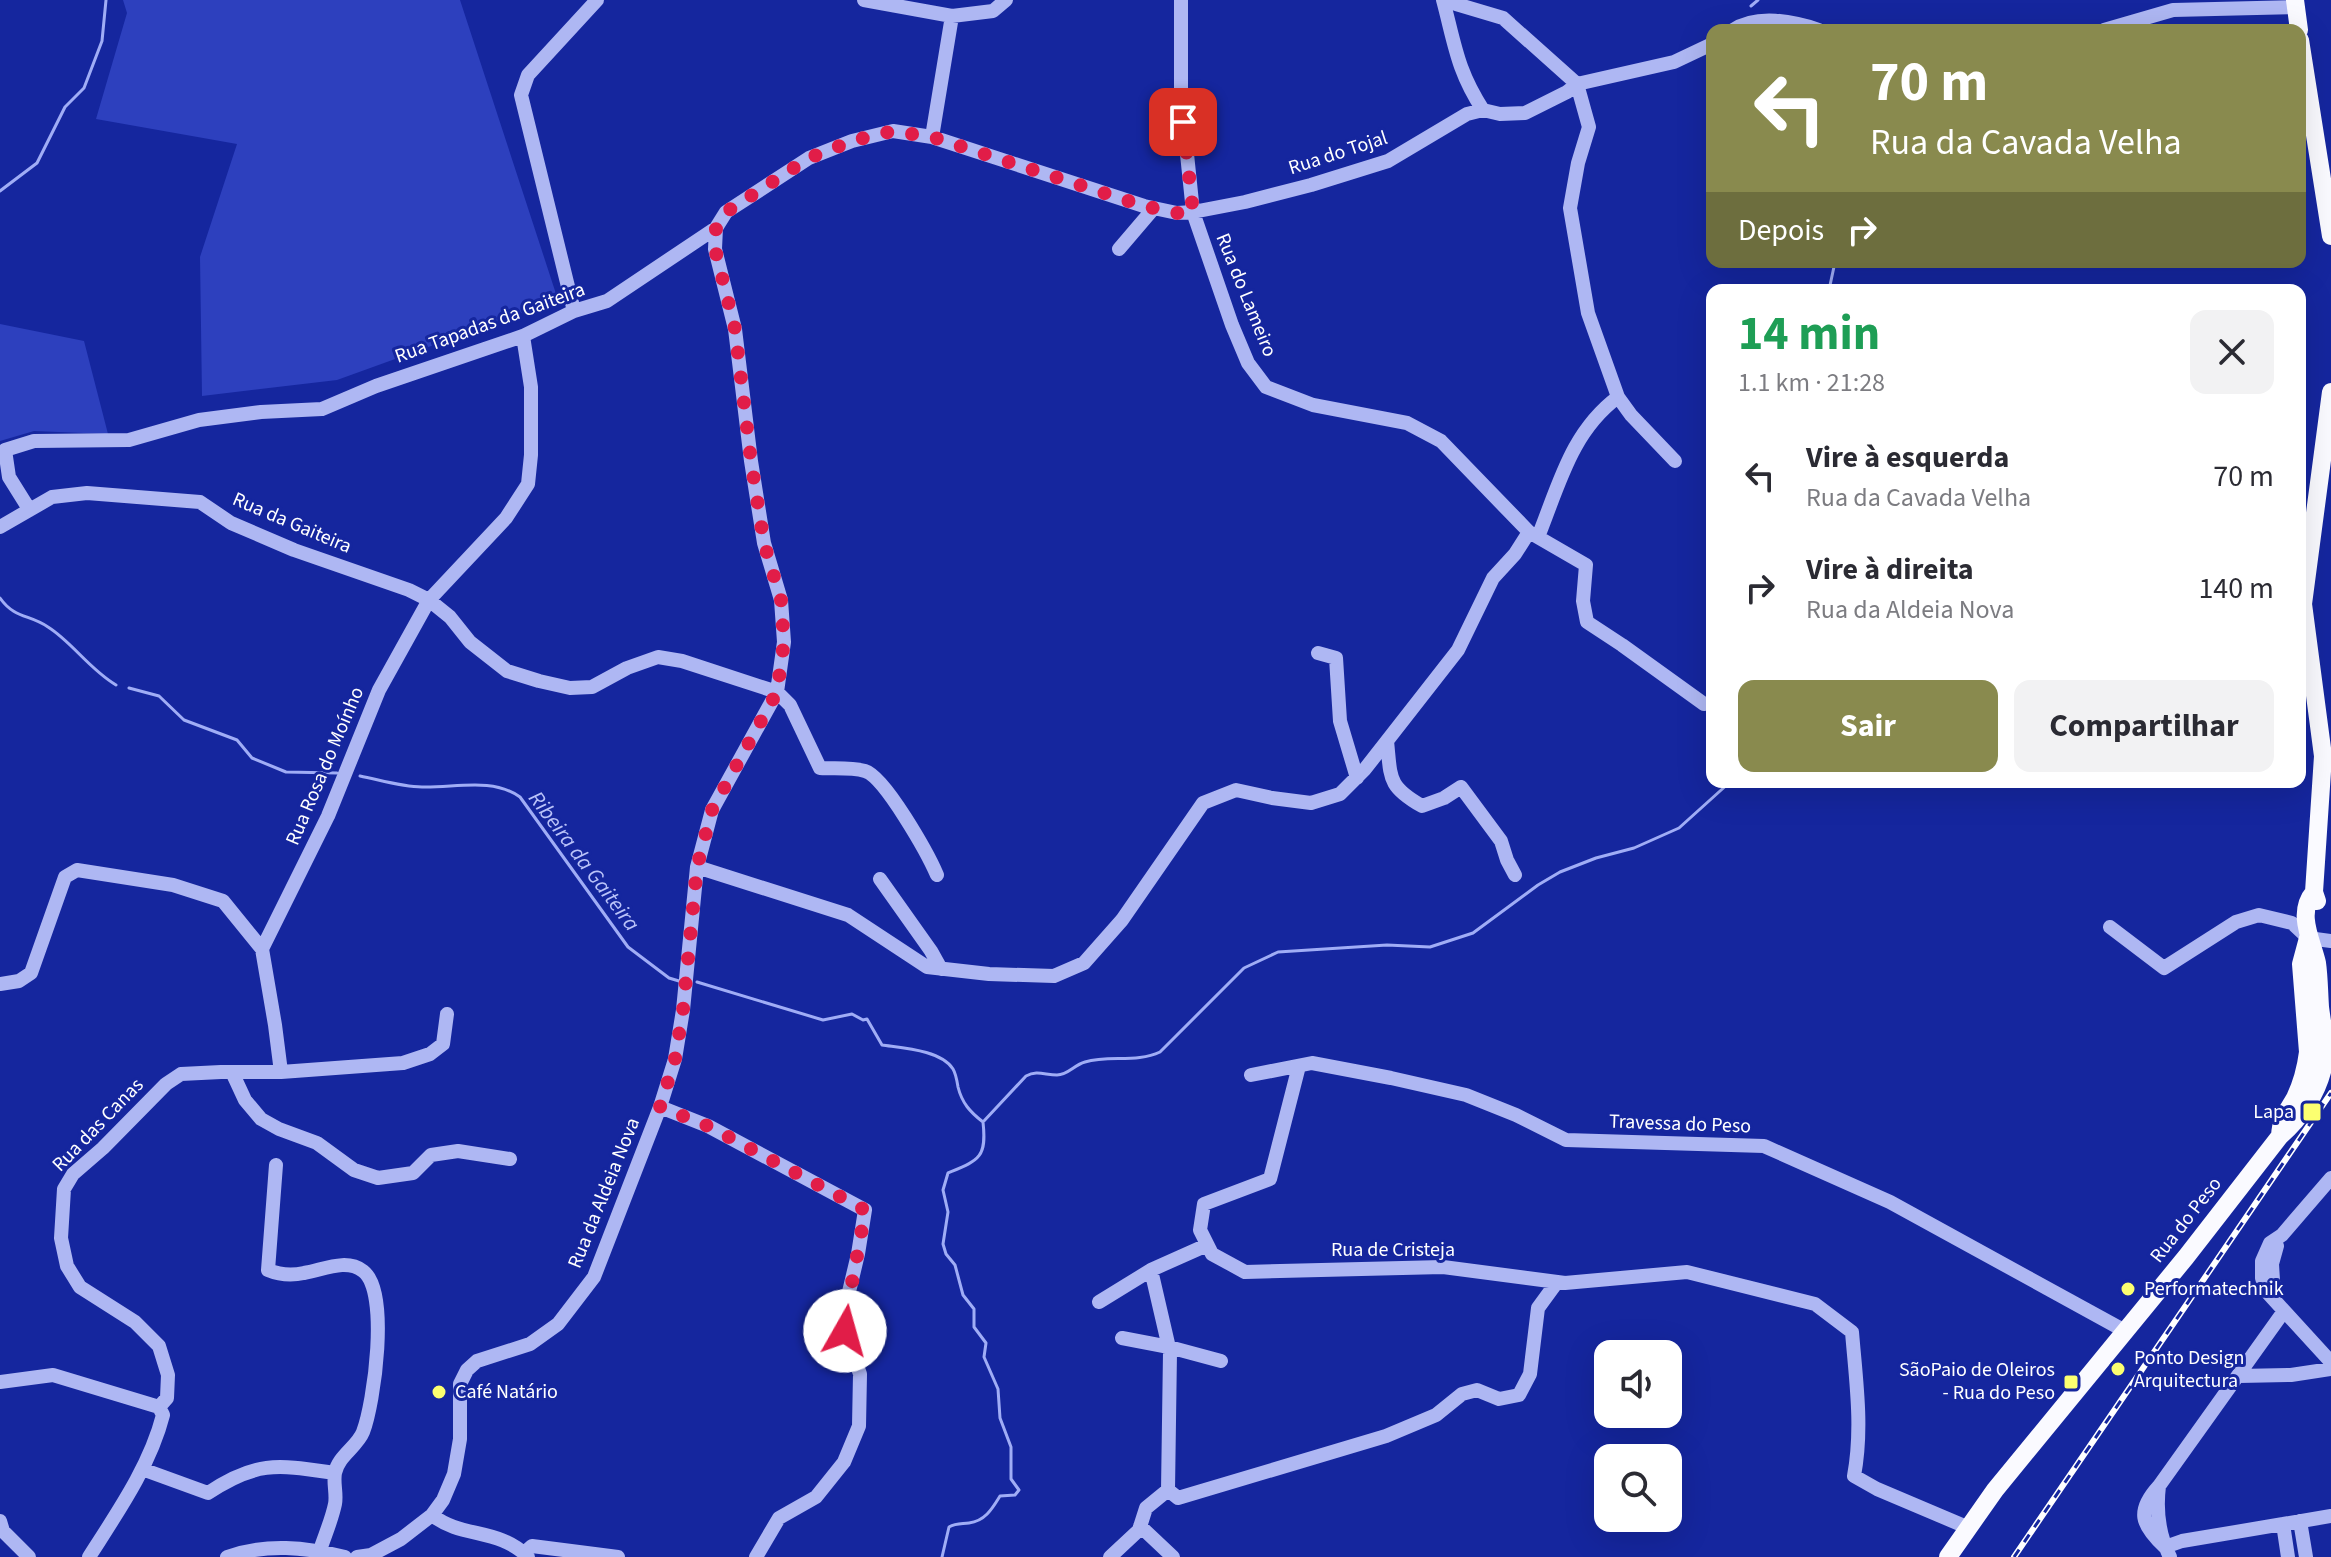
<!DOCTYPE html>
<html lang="pt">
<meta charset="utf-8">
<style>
:root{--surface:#fff;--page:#f2f2f3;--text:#2b2b33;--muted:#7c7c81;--accent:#898a4e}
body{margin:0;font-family:"Source Sans 3",sans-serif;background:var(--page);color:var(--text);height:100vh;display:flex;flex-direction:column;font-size:30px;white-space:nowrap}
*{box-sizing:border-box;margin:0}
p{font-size:26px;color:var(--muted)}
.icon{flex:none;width:44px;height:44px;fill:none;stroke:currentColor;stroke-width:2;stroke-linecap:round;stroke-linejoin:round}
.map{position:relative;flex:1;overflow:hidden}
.panel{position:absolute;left:1706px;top:284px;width:600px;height:504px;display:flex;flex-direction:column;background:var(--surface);border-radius:16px;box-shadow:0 8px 32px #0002}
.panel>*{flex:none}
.guide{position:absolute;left:1706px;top:24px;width:600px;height:244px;border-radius:16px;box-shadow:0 8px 32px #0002;background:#898a4e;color:#fff;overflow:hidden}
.tools{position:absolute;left:1594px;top:1340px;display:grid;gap:16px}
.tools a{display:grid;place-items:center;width:88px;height:88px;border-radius:16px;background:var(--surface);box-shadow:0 8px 32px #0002;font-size:40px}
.pin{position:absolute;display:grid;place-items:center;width:68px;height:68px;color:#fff;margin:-34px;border-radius:16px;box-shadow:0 4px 12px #0006}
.me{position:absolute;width:88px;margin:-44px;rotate:7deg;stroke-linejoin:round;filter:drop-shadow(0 0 6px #0008)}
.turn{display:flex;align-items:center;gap:28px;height:168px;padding:0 32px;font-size:36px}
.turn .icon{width:104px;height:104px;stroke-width:2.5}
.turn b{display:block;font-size:56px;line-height:68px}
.then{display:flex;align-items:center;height:76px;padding:0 32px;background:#0003;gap:16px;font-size:30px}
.round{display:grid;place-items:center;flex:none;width:84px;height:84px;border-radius:16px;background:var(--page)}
.summary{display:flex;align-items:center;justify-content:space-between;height:136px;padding:0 32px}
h1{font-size:48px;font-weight:700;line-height:60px;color:#1e9e55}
.primary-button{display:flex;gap:16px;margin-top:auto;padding:16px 32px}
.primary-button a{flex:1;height:92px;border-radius:16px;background:var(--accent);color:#fff;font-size:32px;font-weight:700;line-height:92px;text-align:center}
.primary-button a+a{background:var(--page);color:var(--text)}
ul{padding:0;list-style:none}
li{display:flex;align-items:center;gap:24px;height:112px;padding:0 32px}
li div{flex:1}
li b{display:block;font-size:30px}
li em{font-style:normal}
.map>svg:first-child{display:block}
.green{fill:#2d40be}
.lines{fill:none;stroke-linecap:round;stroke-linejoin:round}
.stream{stroke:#a0adf6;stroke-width:3}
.minor{stroke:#aeb7f3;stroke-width:14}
.major{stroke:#fafaff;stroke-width:18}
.rail-casing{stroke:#fff;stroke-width:6}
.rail{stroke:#15269e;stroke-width:3;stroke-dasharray:9;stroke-linecap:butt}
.route{stroke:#e11d48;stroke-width:14;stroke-dasharray:0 25.2}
.poi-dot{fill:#fcff70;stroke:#15269e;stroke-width:3}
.labels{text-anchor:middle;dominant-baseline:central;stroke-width:6;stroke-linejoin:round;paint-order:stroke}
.street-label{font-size:20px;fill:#fff;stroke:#15269e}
.poi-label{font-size:20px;fill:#fff;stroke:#15269e;text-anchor:start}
.water-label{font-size:22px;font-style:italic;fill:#bac3f9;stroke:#15269e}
</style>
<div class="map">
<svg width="2331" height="1557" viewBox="0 0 2331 1557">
<rect width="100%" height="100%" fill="#15269e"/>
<!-- green -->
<path class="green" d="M123,0h337l98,300 -221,80 -135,16 -2,-139 37,-113 -141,-25 31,-106z
M0,324l84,17 24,93 -74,-3 -34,10z"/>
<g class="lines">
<!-- stream -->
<path class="stream" d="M1751,6l7,-6
M0,191l37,-28 28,-56 19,-19 18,-47 4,-41
M1829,290l6,-28
M0,598c15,21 29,16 48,29 24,15 41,42 68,58
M129,688l30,8 25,24 53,20 15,18 34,14 51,1
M360,776c20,4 42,11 62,11 33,1 70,-10 98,10l108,150 41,31 10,3
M697,982l126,38 29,-6 11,6 4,-1 15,26c20,3 59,5 71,24 3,5 4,12 5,18 4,16 12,25 25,35
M983,1122l43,-46c11,-6 19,-1 31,-1 11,0 17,-10 28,-13 24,-7 52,1 75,-10l84,-84 34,-16 109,-7 43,2 43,-14 65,-48 22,-13 36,-14 38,-10 45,-20 51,-46
M942,1557l7,-30c7,-4 12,-3 20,-4 16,-2 23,-14 31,-27l15,-1 4,-5 -8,-11v-32l-11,-29 -2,-29 -14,-32 2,-14 -12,-16v-18l-11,-14 -8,-30 -9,-11 -3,-10 5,-32 -5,-22 5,-17c31,-13 39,-15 35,-51"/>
<!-- minor -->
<path class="minor" d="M864,0l88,16 41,-5 13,-11
M1181,0v96l12,116 39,113 16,38 18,24 47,18 94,18 34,18 88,91 57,33 -3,36 4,21 35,23 82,59
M1443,0c12,45 14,70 40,110
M1452,0l4,4 47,14 74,66 12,43 -11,36 -8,45 18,105 30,84 13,18 44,46
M1733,30c24,-16 60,-9 86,0
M2104,30l69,-20 122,-3
M932,137l20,-121
M1119,249l35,-41
M574,311l-53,-216 7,-20 69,-75
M29,509l-20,-32 -4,-27 29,-9 95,-1 70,-20 62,-8 61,-3 54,-23 147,-50 51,-25 33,-10 109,-73
M0,527l52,-30 35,-4 113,9 31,21 63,27 115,40 20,10 21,17 20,25 37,29 32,10 31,7 22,-1 35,-19 31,-11 24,4 95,31 13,13 30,63c14,1 31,-1 45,3 20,6 63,83 72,104
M1538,537c21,-52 33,-105 80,-140
M1318,653l18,5 4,63 17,57
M1387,741c4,37 0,45 35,65l22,-8 17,-11 40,54 6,19 8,15
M697,867l151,48 79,52 62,7 65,2 30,-13 38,-43 81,-117 33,-13 36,8 39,5 29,-9 25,-25 93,-119 35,-72 22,-24 14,-22
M880,879l51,72 10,18
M2110,927l54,41 72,-46 23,-7 33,8 16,15 23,3
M262,949l66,-133 51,-126 50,-90 77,-82 22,-34 3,-29v-68l-8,-51
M0,984l19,-3 12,-8 34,-96 12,-7 96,15 50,16 39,48 13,76 6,47
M1299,1066l-29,113 -66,25 -4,26 12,24 33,18 198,-5 122,16 122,-11 128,32 37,28c4,49 11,96 2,144l23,13 92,39
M232,1072l13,28 16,19 18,10 38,14 37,27 24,8 35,-5 18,-18 27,-4 52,8
M1251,1075l61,-12 79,15 75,17 50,20 50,25 198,6 126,56 235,129
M660,1107l48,19 157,84 -7,44 -10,42 -3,35 15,43 -1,52 -15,36 -28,35 -37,21 -23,39
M276,1165l-8,105c12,5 23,6 36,3 19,-3 42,-15 59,-2 27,20 11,133 0,161 -6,15 -25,24 -28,41 -2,10 2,21 0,31 -3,15 -10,31 -15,46
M2331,1178l-49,57 -12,8 -8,18v17l4,13 65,71
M1151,1270l19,82 -2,138 10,8 208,-62 50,-21 26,-21 15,-4 22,9 20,-4 11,-21 8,-66 19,-26
M2274,1297l-2,-33 5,-18
M1099,1302l52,-32 56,-25
M1122,1338l47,9 52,14
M2239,1376l52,-1 40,-6
M0,1382l53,-7 106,32
M159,1407l8,-9 1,-23 -9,-29 -24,-24 -55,-35 -13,-21 -6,-28 3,-49 9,-15 30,-26 63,-64 15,-10 40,-2h60l122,-9 27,-9 13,-10 4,-30
M142,1469l66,24c49,-33 71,-28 127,-20
M2159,1486c-3,24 0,49 11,71
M432,1515c30,24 66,12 96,42
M0,1521l3,10 26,26
M2300,1521l6,36
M2283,1524l5,33
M1140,1526l33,31
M2165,1547c-24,-22 -29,-36 -6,-61l125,-175
M2165,1547l17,-6 149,-25
M524,1553l8,-7 86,11
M89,1557c28,-44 61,-91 74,-142l-4,-8
M227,1557c39,-14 79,-10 118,0
M357,1557l14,-2 30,-16 31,-24 11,-15 11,-26 6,-35v-55l7,-14 10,-9 53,-17 28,-20 36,-47 66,-170 15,-48 8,-49 14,-143 15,-57 65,-118 7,-50 -3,-42 -17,-57 -13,-82 -16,-132 -20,-80 1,-21 10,-16 83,-54 43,-17 41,-10 39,6 212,69 33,7 16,-1 52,-10 66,-17 77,-24 79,-47 16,-4 17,4 25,-1 42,-21 10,-8 97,-22 38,-18
M1110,1557l29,-27 7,-22 22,-18"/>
<!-- major -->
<path class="major" d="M2295,0l4,30
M2300,40l31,196
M2317,901l-3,-9 9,-136 -20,-152 28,-212
M2280,1136c1,-18 7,-24 15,-38 7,-15 11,-30 13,-46l-7,-88 7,-26
M1948,1557l47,-67 191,-233 94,-121c21,-18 39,-45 44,-73 3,-18 -2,-39 -4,-56 -1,-15 -1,-30 -3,-44 -5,-22 -21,-50 -3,-71"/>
<!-- rail casing -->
<g class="rail-casing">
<path id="rail" d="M2014,1557l317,-464"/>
</g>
<!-- rail -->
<use href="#rail" class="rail"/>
</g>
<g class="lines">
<!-- route -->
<path class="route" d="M845,1331c4,-41 14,-80 20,-121l-157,-84 -48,-19 15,-48 8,-49 14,-143 15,-57 65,-118 7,-50 -3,-42 -17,-57 -13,-82 -16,-132 -20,-80 1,-21 10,-16 83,-54 43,-17 41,-10 39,6 212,69 33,7 16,-1 -10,-90"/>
</g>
<!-- markers -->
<g class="poi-dot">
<rect x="2302" y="1102" width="20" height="20" rx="4"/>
<circle cx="2128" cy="1289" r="8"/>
<circle cx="2118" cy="1369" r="8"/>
<rect x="2063" y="1374" width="16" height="16" rx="4"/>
<circle cx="439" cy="1392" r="8"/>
</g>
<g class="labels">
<!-- street labels -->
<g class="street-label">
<text transform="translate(1338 153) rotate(-18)">Rua do Tojal</text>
<text transform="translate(1246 295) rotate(68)">Rua do Lameiro</text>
<text transform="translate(490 323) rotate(-20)">Rua Tapadas da Gaiteira</text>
<text transform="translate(292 523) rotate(23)">Rua da Gaiteira</text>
<text transform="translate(325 766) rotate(-67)">Rua Rosa do Moínho</text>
<text transform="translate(1680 1124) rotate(2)">Travessa do Peso</text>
<text transform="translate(98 1125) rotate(-46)">Rua das Canas</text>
<text transform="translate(604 1193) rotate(-68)">Rua da Aldeia Nova</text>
<text transform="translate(2186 1220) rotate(-52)">Rua do Peso</text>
<text x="1393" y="1250">Rua de Cristeja</text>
</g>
<!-- poi labels -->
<g class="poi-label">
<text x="2294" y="1112" text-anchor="end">Lapa</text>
<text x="2144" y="1289">Performatechnik</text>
<text x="2134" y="1358">Ponto Design<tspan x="2134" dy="23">Arquitectura</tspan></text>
<text x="2055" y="1370" text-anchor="end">SãoPaio de Oleiros<tspan x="2055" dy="23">- Rua do Peso</tspan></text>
<text x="455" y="1392">Café Natário</text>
</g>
<!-- water labels -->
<g class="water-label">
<text transform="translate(584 861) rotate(53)">Ribeira da Gaiteira</text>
</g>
</g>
</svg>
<div class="tools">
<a><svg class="icon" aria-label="sound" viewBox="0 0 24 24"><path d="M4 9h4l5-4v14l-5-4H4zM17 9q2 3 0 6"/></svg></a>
<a><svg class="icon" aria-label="search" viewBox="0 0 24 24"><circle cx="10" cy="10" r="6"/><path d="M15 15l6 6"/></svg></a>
</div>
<div class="pin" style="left:1183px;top:122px;background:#d93025"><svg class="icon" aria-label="arrive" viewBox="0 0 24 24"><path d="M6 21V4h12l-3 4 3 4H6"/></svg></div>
<svg class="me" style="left:845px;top:1331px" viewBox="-20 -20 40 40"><circle r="19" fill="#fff"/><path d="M0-13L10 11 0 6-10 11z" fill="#e11d48"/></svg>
<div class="guide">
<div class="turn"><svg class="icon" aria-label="left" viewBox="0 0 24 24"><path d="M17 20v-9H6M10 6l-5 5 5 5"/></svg><div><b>70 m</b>Rua da Cavada Velha</div></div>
<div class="then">Depois<svg class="icon" aria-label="right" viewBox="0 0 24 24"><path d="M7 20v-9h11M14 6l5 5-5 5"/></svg></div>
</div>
<section class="panel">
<div class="summary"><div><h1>14 min</h1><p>1.1 km · 21:28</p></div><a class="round"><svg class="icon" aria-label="close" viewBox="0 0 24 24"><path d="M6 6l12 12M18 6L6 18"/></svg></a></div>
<ul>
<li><svg class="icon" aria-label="left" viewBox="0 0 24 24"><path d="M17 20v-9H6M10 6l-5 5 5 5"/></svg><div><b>Vire à esquerda</b><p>Rua da Cavada Velha</p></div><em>70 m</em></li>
<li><svg class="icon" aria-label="right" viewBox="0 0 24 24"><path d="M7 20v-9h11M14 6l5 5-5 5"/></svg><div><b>Vire à direita</b><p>Rua da Aldeia Nova</p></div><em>140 m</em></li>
</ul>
<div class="primary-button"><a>Sair</a><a>Compartilhar</a></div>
</section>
</div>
